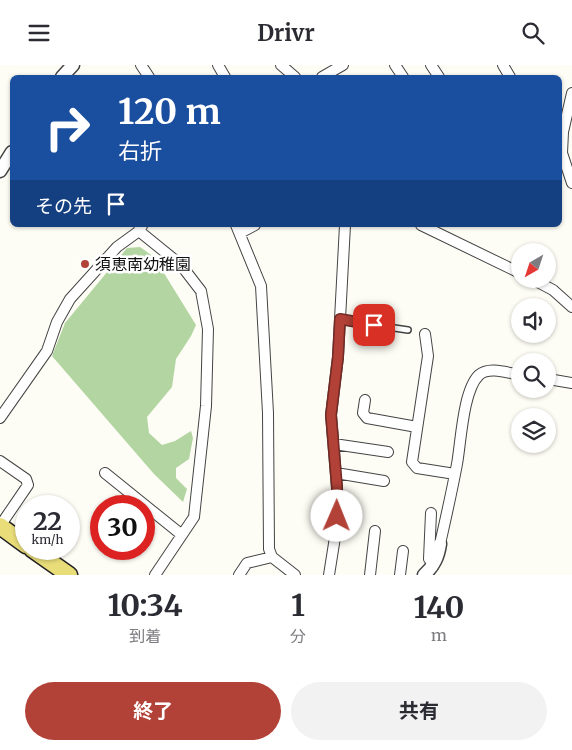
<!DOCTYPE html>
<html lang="ja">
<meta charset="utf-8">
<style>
:root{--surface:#fff;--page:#f2f2f3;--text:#2b2b33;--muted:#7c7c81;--accent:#b24137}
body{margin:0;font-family:Merriweather,"Noto Sans JP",serif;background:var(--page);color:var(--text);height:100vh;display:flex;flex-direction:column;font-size:19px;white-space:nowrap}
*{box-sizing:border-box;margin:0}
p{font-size:16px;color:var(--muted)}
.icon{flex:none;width:28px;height:28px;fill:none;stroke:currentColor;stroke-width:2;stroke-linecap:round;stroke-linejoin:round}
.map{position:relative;height:510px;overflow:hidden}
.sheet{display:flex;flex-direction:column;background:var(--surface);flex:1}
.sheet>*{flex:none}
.hud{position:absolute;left:10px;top:10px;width:552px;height:152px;border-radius:8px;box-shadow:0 1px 4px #0004;background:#1a4fa0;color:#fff;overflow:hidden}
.needle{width:32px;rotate:219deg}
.tools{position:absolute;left:511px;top:178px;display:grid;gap:10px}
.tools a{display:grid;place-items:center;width:45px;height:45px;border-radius:50%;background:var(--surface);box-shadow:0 1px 4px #0004;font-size:25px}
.speed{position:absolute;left:15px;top:430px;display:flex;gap:10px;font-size:25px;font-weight:700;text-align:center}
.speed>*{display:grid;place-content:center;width:65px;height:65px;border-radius:50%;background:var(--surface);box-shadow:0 1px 4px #0004;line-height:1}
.speed small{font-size:12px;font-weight:400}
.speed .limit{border:8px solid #d22;background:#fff;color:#111}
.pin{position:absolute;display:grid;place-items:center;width:42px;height:42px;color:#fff;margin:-21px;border-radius:10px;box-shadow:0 2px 8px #0006}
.me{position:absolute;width:55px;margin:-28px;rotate:1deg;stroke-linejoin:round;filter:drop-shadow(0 0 4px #0008)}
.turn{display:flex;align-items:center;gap:18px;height:105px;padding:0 25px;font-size:22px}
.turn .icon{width:65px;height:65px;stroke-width:2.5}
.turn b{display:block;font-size:35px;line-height:42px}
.then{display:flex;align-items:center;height:48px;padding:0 25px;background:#0003;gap:10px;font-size:19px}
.eta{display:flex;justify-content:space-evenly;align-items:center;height:85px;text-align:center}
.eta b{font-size:30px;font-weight:700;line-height:35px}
.action{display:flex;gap:10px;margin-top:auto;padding:10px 25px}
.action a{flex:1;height:58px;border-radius:30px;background:var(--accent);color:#fff;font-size:20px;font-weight:700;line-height:58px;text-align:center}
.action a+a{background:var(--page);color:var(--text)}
header{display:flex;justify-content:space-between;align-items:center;height:65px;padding:0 25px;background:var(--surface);font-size:22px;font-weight:700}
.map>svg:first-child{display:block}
.forest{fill:#b2d5a2}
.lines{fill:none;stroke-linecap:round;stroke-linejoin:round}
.service-casing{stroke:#444;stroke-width:8}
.minor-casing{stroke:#444;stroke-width:12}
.tertiary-casing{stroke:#444;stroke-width:15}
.primary-casing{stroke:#222;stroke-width:19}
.service{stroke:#fff;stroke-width:5}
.minor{stroke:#fff;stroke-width:10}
.tertiary{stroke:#fff;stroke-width:12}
.primary{stroke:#e9dd7a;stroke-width:16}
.route-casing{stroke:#742a24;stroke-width:12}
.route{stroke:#b24137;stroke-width:9}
.poi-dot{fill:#b24137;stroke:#fff;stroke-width:2}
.labels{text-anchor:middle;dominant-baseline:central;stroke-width:5;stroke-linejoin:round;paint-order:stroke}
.poi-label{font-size:16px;fill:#111;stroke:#fff;text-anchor:start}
</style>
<header><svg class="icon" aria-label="menu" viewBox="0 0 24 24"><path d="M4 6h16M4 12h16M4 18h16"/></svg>Drivr<svg class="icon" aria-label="search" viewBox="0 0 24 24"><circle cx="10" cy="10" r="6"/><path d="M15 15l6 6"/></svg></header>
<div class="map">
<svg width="572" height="510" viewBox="0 0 572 510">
<rect width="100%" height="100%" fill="#fefdf5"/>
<!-- forest -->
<path class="forest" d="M140,182l14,10 42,68 -5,11 -15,23 -4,28 -25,30 2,16 13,12 13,-4 16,-10 2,7 -4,21 -13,9v10l11,11 -4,13 -29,-28 -102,-118 13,-33 62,-75z"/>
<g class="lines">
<!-- service casing -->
<g class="service-casing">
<path id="service" d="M340,255l68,10"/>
</g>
<!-- minor casing -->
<g class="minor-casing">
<path id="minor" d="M141,0l8,12
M218,0l7,12
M281,0l14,12
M395,0l8,12
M431,0l8,12
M503,0l7,12
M322,12l21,-12
M572,28l-9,39 -1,21 10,30
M140,160l-1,6 42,34 20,26 7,38 -2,77 -12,111 -39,58
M236,160l25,61 7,127 1,136 3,8 23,18
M421,160l99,48
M240,168l15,-8
M532,214l21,11 19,17
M425,269l3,22 -16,106 5,6 38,6
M548,314l24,4
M365,335l-2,13 4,5 50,9
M0,353l47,-67 10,-29 13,-23 47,-52 22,-16 3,-5
M334,379l54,8
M0,396l26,18 2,6 -28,41
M105,408l77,62
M336,408l48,8
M431,448l-2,46 5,5
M440,479c6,-27 12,-53 17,-80 4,-22 6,-74 22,-89 10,-9 29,-2 41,0
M239,510l8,-12 25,-6
M329,510l7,-44 2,-30 -7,-86 7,-58 7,-132
M370,510l5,-44
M400,510l3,-24"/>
</g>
<!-- tertiary casing -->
<g class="tertiary-casing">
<path id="tertiary" d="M62,12l11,-12
M0,106l12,-19
M424,510c10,-9 14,-18 16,-31"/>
</g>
<!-- primary casing -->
<g class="primary-casing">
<path id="primary" d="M0,461l26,19
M32,484l37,26"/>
</g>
<!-- service -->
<use href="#service" class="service"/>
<!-- minor -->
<use href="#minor" class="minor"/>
<!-- tertiary -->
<use href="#tertiary" class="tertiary"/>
<!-- primary -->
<use href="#primary" class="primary"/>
</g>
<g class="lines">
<!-- route casing -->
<g class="route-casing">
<path id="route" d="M337,451v-29l-6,-72 7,-58 2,-38 34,6"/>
</g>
<!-- route -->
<use href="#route" class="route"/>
</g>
<!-- markers -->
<circle class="poi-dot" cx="85" cy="199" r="5"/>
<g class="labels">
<!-- poi labels -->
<g class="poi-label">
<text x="95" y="199">須恵南幼稚園</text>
</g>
</g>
</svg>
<div class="tools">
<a><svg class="needle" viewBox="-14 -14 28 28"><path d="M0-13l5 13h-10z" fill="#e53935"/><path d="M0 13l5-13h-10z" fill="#7c7c81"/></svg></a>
<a><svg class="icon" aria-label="sound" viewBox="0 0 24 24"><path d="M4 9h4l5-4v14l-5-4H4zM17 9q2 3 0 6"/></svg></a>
<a><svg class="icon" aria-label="search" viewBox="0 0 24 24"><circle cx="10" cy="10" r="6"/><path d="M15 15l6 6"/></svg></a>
<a><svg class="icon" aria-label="layers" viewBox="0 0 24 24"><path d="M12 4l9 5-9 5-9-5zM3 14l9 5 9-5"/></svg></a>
</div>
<div class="speed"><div>22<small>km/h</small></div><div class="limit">30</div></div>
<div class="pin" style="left:374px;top:260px;background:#d93025"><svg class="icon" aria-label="arrive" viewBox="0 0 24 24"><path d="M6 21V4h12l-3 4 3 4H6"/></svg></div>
<svg class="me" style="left:337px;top:451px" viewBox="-20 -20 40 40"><circle r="19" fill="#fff"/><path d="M0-13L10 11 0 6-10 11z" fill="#b24137"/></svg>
<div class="hud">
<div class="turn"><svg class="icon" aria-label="right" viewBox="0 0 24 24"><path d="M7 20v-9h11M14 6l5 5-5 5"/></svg><div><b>120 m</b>右折</div></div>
<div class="then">その先<svg class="icon" aria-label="arrive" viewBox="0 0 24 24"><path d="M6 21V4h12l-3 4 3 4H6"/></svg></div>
</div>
</div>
<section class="sheet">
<div class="eta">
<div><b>10:34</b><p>到着</p></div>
<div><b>1</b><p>分</p></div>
<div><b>140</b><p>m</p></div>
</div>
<div class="action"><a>終了</a><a>共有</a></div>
</section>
